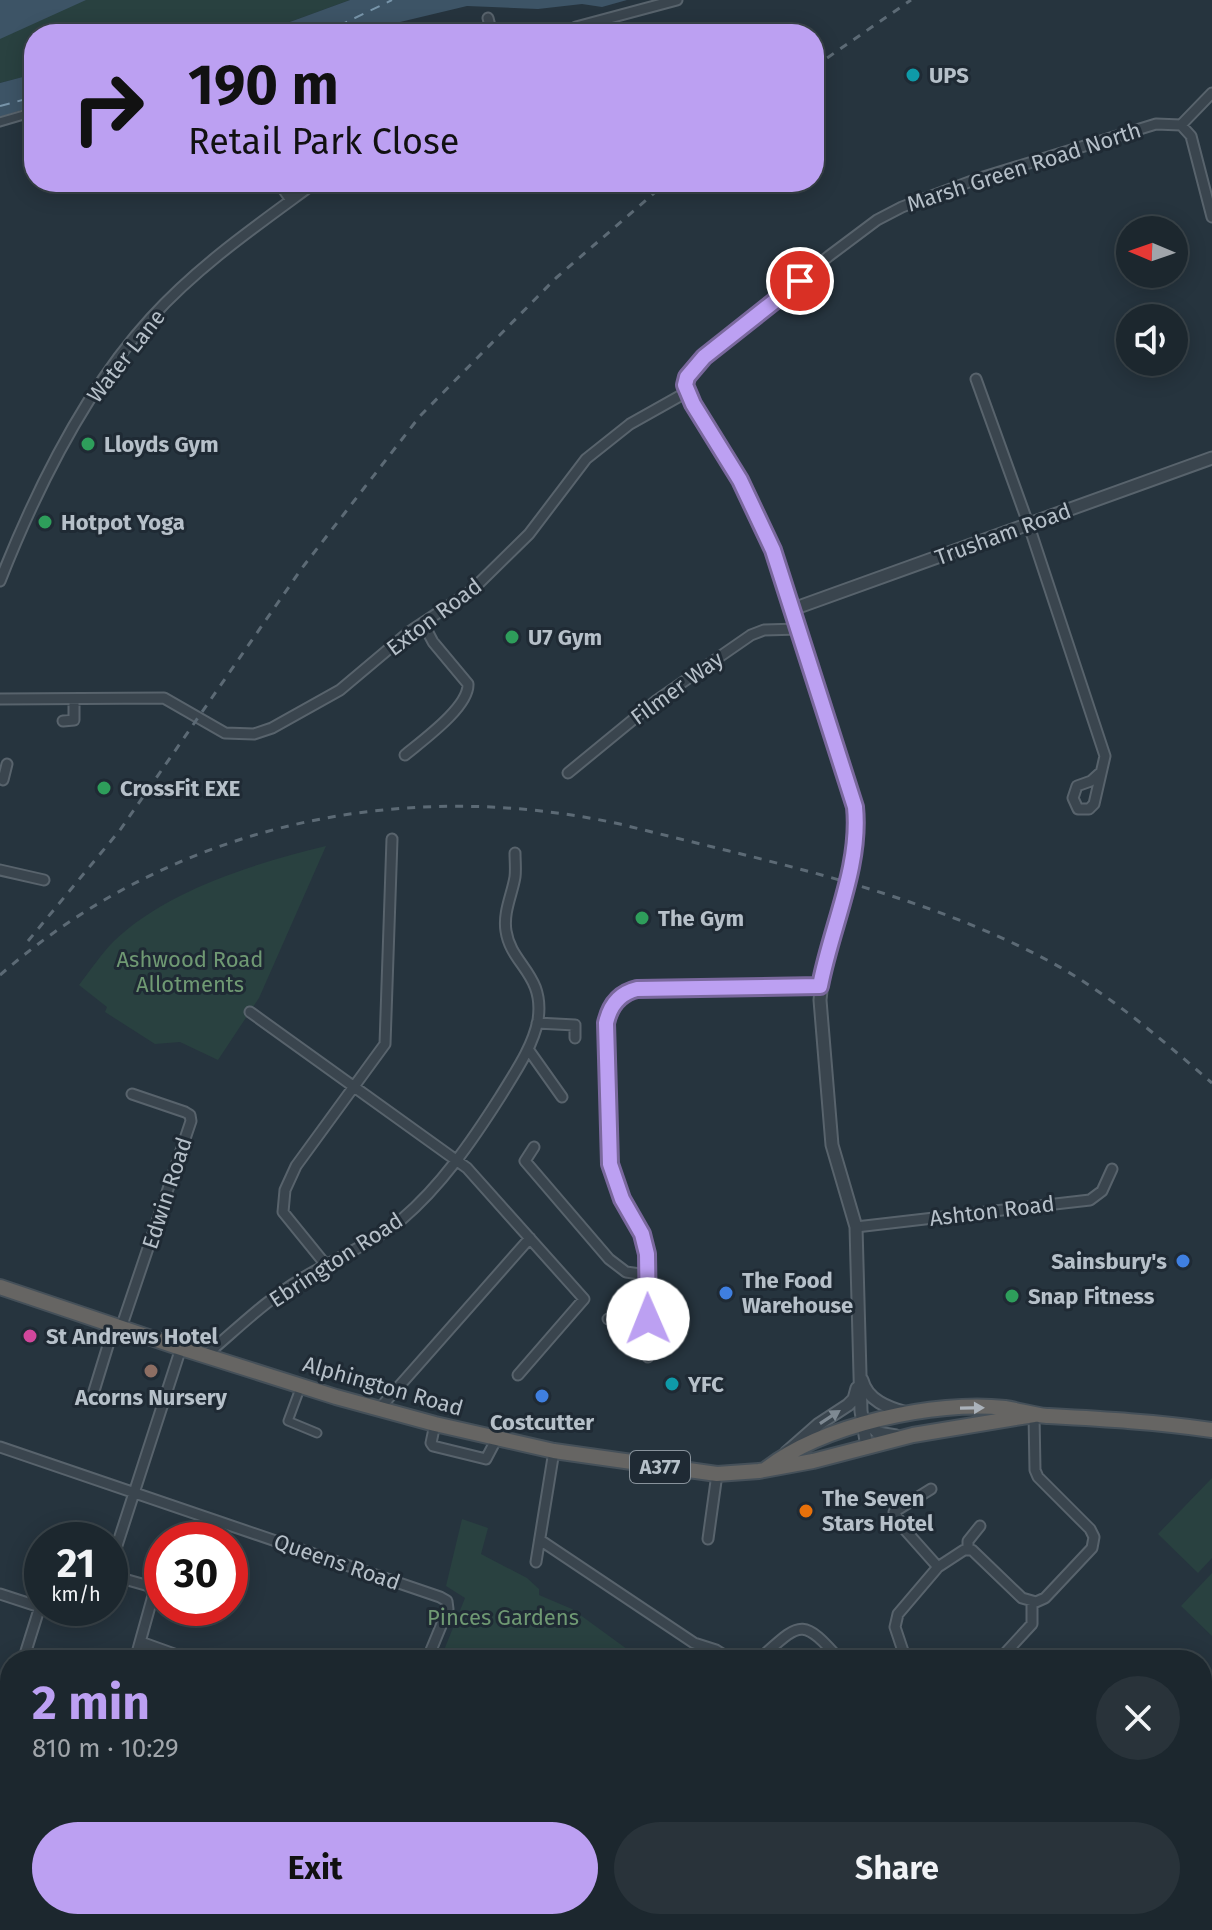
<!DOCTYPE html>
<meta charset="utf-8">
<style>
:root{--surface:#1c272e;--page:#29333a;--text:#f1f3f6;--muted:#a0a5aa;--line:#3a444a;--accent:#bca0f2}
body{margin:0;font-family:"Fira Sans",sans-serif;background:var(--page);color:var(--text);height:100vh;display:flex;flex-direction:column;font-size:30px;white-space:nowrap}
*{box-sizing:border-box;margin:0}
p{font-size:26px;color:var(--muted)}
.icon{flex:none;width:44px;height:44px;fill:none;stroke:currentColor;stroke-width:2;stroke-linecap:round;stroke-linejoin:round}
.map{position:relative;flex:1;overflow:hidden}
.drawer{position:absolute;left:0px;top:1650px;width:1212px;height:280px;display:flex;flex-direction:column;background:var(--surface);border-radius:32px 32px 0 0;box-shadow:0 4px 20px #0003,0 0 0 2px var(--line)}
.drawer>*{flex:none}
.banner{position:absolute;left:24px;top:24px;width:800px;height:168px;border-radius:32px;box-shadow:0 4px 20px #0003,0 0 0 2px var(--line);background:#bca0f2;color:#111;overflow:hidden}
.needle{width:52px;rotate:272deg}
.controls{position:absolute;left:1116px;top:216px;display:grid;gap:16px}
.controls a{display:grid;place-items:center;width:72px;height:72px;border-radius:50%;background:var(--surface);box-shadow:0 4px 20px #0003,0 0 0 2px var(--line);font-size:40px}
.speed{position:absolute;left:24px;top:1522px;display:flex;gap:16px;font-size:40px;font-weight:700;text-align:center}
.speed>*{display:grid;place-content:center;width:104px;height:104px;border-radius:50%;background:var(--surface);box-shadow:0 4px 20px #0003,0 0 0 2px var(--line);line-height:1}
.speed small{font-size:20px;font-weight:400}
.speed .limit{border:12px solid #d22;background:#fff;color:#111}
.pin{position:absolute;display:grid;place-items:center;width:68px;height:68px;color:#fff;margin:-34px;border:4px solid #fff;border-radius:50%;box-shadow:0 2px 8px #0007}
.me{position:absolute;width:88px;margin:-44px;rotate:359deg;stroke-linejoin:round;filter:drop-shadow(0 0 6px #0008)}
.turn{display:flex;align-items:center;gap:28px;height:168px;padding:0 32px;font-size:36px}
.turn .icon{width:104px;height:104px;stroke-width:2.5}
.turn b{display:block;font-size:56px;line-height:68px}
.round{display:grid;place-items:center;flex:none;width:84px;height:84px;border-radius:42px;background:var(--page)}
.head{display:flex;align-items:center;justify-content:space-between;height:136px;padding:0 32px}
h1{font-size:48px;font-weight:700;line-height:60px;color:var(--accent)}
.cta{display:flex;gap:16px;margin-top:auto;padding:16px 32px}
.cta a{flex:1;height:92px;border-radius:48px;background:var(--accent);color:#111;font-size:32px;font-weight:700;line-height:92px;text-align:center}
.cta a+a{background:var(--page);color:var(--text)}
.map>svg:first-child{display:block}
.green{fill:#294140}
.water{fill:#3d5466}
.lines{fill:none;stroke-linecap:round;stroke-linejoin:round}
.ferry{stroke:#7895aa;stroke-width:2;stroke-dasharray:10 8;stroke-linecap:butt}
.pedestrian-casing{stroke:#58636c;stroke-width:11}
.minor-casing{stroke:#58636c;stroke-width:13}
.tertiary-casing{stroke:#58636c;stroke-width:15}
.trunk-casing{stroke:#455059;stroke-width:18}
.pedestrian{stroke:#3a454e;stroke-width:7}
.minor{stroke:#3a454e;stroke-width:9}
.tertiary{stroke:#3a454e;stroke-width:11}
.trunk{stroke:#666563;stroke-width:14}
.rail{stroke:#5c6a75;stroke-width:3;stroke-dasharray:8 8;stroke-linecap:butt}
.oneway{fill:#aab2ba}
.oneway2{fill:#7e8992}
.route-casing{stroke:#7a689d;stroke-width:20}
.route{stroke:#bca0f2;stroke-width:14}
.culture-dot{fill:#0f9aa8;stroke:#1f2a34;stroke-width:3}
.leisure-dot{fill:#2e9e5b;stroke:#1f2a34;stroke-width:3}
.shop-dot{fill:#3f7fe0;stroke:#1f2a34;stroke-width:3}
.hotel-dot{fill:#d1479c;stroke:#1f2a34;stroke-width:3}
.education-dot{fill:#8d6e63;stroke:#1f2a34;stroke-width:3}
.food-dot{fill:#e8710a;stroke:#1f2a34;stroke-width:3}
.labels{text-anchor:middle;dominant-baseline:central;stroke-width:6;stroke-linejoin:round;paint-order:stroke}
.shield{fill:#1f2a34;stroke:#89939c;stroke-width:2}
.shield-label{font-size:20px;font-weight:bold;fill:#b6c0c9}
.poi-label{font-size:22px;font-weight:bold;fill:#b6c0c9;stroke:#1f2a34;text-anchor:start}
.street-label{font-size:22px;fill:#b6c0c9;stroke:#1f2a34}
.park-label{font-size:22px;fill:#6f9973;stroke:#1f2a34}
</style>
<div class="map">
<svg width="1212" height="1930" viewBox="0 0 1212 1930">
<rect width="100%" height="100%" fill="#26343e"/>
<!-- green -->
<path class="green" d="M0,0h350l-93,34h-223v40l-34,9z
M326,846l-67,152 -41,62 -38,-18 -25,2 -50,-32 2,-5 -28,-22c11,-14 22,-31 35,-44 53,-51 142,-78 212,-95z
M1212,1478v80l-14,15 -40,-39z
M462,1519l26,9 -7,26 46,24 12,11v6l33,14 70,51h-202l25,-62 -19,-12z
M1212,1573v63l-31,-30z
M1202,1773l10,10v81l-10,10z
M129,1920h51l11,10h-81z
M255,1920h75l10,10h-88z
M440,1920h406l3,10h-413z"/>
<!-- water -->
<path class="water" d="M0,0h86l-86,39z
M350,0h277l-25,7 -20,-3 -44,5 -71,-3 -117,28h-93z
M34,74v32l-34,11v-34z"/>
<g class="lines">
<!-- ferry -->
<path class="ferry" d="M322,34l70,-34
M0,106l34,-9"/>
<!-- pedestrian casing -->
<g class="pedestrian-casing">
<path id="pedestrian" d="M353,34h1
M0,122l34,-10
M301,1386l-13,35 29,12"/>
</g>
<!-- minor casing -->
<g class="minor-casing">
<path id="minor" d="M488,18l4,16
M567,34l9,-7 101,-27
M1181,125l31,-32
M278,182l13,18
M976,379l53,147 76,230 -11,48 -5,5h-11l-5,-11 4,-12 14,-5 10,-9
M0,581c36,-91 85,-191 151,-263 48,-53 108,-94 165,-136
M0,699l164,-1 61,35 29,1 18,-6 68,-38 69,-58 62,-41 58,-57 57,-75 44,-35 57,-32v-15l17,-20 125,-101 48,-36 25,-13 75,-28 179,-55 25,1 10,11 21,81
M63,721l11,-1v-20
M405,755c18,-15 64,-48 63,-71l-35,-42 -10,-19
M568,773l89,-73 94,-65 13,-5 35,-1
M3,780l4,-16
M0,870l44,10
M250,1012l217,156 117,131 -66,76
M537,1023l38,2v13
M528,1049l34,48
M534,1147l-9,14 84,98 17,13 21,3
M856,1227l234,-27 12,-9 10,-22
M326,1265l-43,-53 2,-22 11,-24 89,-122 7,-205
M608,1319h40
M121,1328l70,-207 -1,-6 -5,-3 -53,-18
M206,1355c31,-26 60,-55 95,-76 33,-20 70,-35 100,-59 40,-34 71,-79 99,-123 14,-23 33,-50 38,-77 7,-46 -27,-55 -32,-89 -3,-19 6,-36 9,-54 1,-8 0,-16 0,-24
M648,1357l-1,-103 -5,-20 -20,-35 -12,-35 -4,-141c4,-18 14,-30 31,-34l183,-3
M94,1391l20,-65
M379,1409l151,-171
M435,1424l-4,19 2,3 53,13 10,-19
M0,1447l440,150 7,4 1,8 -21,51
M931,1489l-37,23 12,19 32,36
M708,1539l9,-65
M540,1540l154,103 22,7 16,10
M968,1549v-8l12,-15
M536,1562l18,-111
M110,1567l71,-219
M110,1575l39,11 5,6 -19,68
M0,1594l40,13
M141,1642l50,18
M32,1660l-6,-9 16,-51
M758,1660c42,-37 43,-45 82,0
M906,1660l-11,-33 3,-13 40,-47 26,-17h8l50,48 14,4 9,-4 47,-50 2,-11 -4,-8 -52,-52 -3,-7 -1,-55
M999,1660l33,-36v-22
M0,1740l10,3
M0,1919l10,-4
M89,1920l1,1
M1096,1920l12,10
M1069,1930l9,-10"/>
</g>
<!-- tertiary casing -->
<g class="tertiary-casing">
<path id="tertiary" d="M687,392l53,88 33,70 82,257 1,25 -4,29 -28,102 -4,37 12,145 24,82 5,184 6,36
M793,609l419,-151
M862,1380c5,20 26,28 45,33
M865,1419l13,14 18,3
M786,1453l33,-29 29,-19 6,-6 3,-11"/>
</g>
<!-- trunk casing -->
<g class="trunk-casing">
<path id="trunk" d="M0,1287l175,59 161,51 99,27 119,27 163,23 42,-3 54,-10 100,-26 121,-20
M766,1469c56,-44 169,-69 239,-61 14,2 28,7 42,8 55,3 111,6 165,14"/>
</g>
<!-- pedestrian -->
<use href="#pedestrian" class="pedestrian"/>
<!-- minor -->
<use href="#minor" class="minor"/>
<!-- tertiary -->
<use href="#tertiary" class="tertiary"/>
<!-- trunk -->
<use href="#trunk" class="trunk"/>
<!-- rail -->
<path class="rail" d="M814,67l97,-67
M28,941l92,-111 182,-262 118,-152 136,-138 111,-96
M0,975c172,-150 399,-199 620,-151 145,37 294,66 427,136 60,32 113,78 165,123"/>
</g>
<!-- one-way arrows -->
<defs><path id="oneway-solid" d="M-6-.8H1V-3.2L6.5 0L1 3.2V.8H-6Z" transform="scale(2)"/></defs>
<use class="oneway" href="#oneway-solid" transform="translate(972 1408) rotate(-1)"/>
<use class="oneway2" href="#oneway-solid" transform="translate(830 1417) rotate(-33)"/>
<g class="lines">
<!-- route casing -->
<g class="route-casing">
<path id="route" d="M648,1319l-1,-65 -5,-20 -20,-35 -12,-35 -4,-141c4,-18 14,-30 31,-34l183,-3c11,-59 41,-119 35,-179l-82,-257 -33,-70 -47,-76 -8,-19 2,-8 17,-20 96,-76"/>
</g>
<!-- route -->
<use href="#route" class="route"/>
</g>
<!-- markers -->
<g class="culture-dot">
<circle cx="913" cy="75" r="8"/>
<circle cx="672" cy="1384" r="8"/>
</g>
<g class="leisure-dot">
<circle cx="88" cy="444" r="8"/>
<circle cx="45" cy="522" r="8"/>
<circle cx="512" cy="637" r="8"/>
<circle cx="104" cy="788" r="8"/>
<circle cx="642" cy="918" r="8"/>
<circle cx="1012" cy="1296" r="8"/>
</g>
<g class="shop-dot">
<circle cx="1183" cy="1261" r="8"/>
<circle cx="726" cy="1293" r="8"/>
<circle cx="542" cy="1396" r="8"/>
</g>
<circle class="hotel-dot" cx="30" cy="1336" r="8"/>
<circle class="education-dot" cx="151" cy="1371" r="8"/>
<circle class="food-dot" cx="806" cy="1511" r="8"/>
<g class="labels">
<!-- shield labels -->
<rect class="shield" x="630" y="1451" width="60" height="32" rx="6"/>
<g class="shield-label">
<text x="660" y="1467">A377</text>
</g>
<!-- poi labels -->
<g class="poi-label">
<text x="929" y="75">UPS</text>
<text x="104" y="444">Lloyds Gym</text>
<text x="61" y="522">Hotpot Yoga</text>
<text x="528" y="637">U7 Gym</text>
<text x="120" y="788">CrossFit EXE</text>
<text x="658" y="918">The Gym</text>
<text x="1167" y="1261" text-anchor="end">Sainsbury's</text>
<text x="742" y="1280">The Food<tspan x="742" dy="25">Warehouse</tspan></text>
<text x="1028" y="1296">Snap Fitness</text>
<text x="46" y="1336">St Andrews Hotel</text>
<text x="688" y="1384">YFC</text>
<text x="151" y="1397" text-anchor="middle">Acorns Nursery</text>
<text x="542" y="1422" text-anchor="middle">Costcutter</text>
<text x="822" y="1498">The Seven<tspan x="822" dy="25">Stars Hotel</tspan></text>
</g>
<!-- street labels -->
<g class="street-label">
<text transform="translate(1024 167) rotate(-18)">Marsh Green Road North</text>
<text transform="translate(126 356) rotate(-52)">Water Lane</text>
<text transform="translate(1003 534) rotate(-20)">Trusham Road</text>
<text transform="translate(434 617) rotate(-37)">Exton Road</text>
<text transform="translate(677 688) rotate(-36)">Filmer Way</text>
<text transform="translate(167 1193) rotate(-72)">Edwin Road</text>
<text transform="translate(992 1211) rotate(-7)">Ashton Road</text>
<text transform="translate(336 1260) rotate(-33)">Ebrington Road</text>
<text transform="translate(383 1386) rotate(16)">Alphington Road</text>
<text transform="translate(337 1562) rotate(19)">Queens Road</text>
</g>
<!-- park labels -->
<g class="park-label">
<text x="190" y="959">Ashwood Road<tspan x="190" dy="25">Allotments</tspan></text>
<text x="503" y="1617">Pinces Gardens</text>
</g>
</g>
</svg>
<div class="controls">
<a><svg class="needle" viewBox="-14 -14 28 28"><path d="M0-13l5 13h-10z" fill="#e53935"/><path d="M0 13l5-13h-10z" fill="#a0a5aa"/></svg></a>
<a><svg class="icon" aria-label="sound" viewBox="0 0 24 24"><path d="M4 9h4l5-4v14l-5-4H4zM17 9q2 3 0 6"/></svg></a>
</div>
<div class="speed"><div>21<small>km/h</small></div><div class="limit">30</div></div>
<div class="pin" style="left:800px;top:281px;background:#d93025"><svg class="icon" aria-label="arrive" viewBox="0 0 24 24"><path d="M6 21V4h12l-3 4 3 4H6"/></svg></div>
<svg class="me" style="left:648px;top:1319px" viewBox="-20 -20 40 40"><circle r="19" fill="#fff"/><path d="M0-13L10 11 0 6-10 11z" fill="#bca0f2"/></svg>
<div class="banner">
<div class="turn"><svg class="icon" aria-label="right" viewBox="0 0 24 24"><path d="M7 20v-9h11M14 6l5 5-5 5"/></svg><div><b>190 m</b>Retail Park Close</div></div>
</div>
<section class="drawer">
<div class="head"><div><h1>2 min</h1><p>810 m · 10:29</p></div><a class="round"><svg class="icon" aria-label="close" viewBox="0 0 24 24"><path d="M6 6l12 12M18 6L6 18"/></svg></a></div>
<div class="cta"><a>Exit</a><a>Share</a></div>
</section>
</div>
